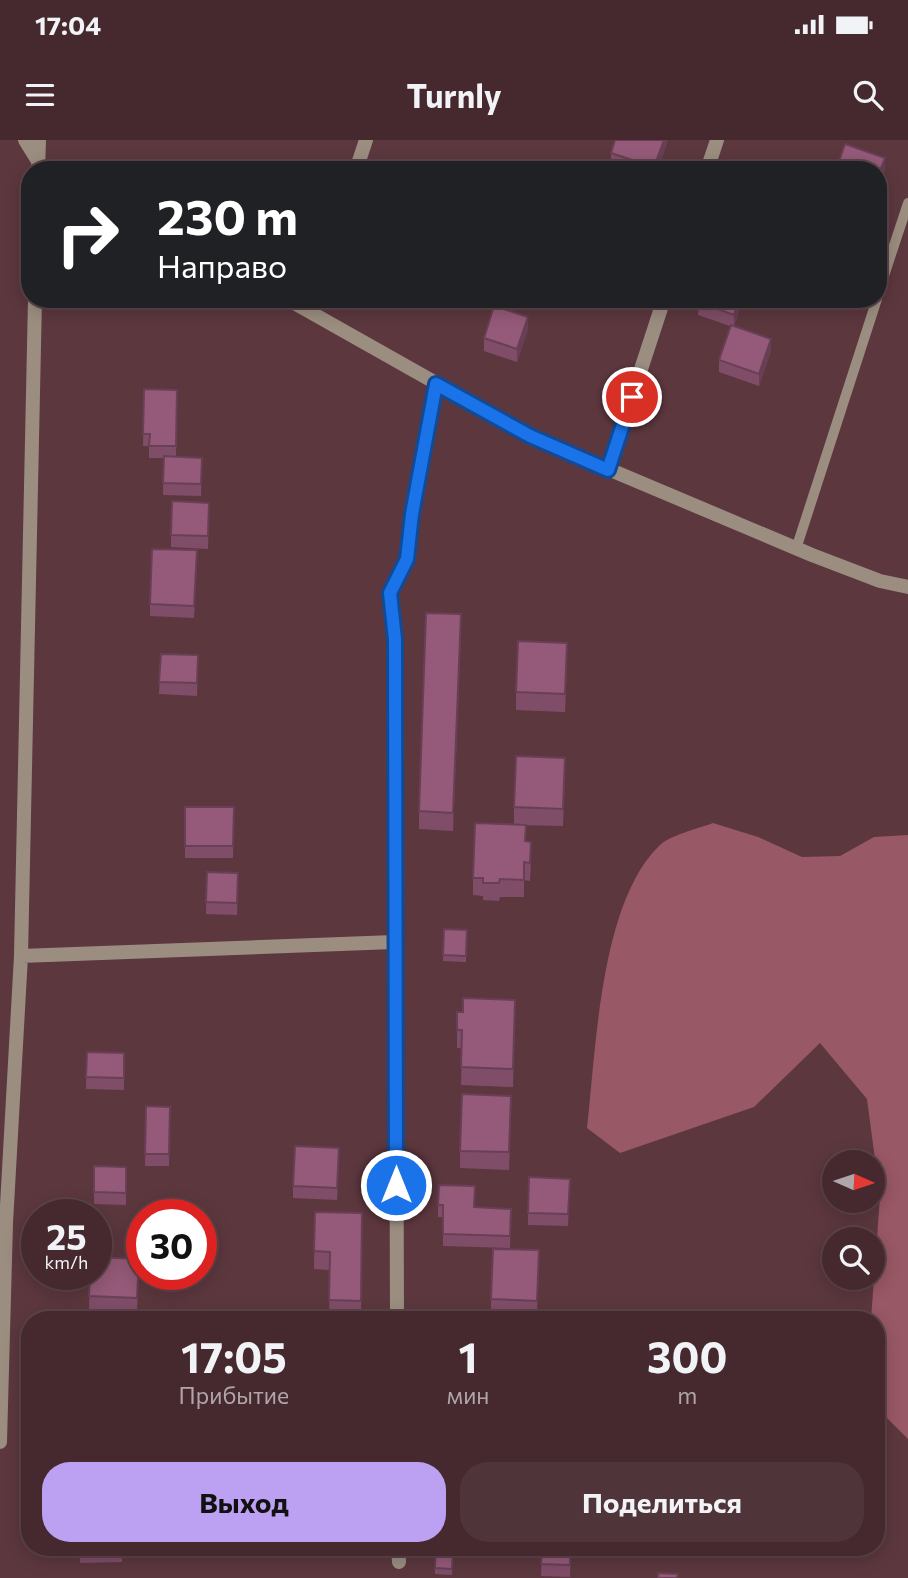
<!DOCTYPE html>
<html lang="ru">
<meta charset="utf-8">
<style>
:root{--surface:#45292e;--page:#4f353a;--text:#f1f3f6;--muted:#b0a6aa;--line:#5d454a;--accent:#bca0f2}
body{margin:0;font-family:Commissioner,sans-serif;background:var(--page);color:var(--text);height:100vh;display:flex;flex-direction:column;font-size:26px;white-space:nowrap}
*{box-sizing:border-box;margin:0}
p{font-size:23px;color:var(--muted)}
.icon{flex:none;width:38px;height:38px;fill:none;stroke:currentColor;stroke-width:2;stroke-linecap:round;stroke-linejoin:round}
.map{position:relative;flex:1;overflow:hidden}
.drawer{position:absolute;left:21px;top:1171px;width:864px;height:245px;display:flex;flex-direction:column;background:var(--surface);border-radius:28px;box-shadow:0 4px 18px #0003,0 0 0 2px var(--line)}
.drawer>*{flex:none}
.top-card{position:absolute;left:21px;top:21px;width:866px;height:147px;border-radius:28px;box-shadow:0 4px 18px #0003,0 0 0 2px var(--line);background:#202124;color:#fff;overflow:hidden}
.needle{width:46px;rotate:93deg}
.tools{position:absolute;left:822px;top:1010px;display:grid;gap:14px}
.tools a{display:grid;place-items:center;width:63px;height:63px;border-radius:50%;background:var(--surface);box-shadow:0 4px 18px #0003,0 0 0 2px var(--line);font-size:35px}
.speed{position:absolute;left:21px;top:1059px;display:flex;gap:14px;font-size:35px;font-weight:700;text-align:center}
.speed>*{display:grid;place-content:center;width:91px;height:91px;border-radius:50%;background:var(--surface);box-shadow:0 4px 18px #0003,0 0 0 2px var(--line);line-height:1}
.speed small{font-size:18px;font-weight:400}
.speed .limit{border:10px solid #d22;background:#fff;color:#111}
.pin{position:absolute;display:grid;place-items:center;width:60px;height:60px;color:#fff;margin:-30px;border:4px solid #fff;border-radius:50%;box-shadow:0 2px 7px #0007}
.me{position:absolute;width:77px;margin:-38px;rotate:0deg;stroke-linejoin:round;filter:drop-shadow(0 0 5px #0008)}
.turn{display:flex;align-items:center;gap:24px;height:147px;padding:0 21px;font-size:32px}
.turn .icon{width:91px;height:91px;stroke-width:2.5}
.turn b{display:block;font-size:49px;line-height:60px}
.eta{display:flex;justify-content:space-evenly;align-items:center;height:119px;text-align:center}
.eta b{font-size:42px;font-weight:700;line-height:49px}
.action{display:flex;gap:14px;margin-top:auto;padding:14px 21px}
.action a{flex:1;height:80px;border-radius:28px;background:var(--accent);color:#111;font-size:28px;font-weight:700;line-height:80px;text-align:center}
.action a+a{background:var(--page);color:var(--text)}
.status{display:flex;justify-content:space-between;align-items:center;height:49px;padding:0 35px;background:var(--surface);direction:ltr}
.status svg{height:19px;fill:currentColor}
header{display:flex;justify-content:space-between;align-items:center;height:91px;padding:0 21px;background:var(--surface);font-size:32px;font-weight:700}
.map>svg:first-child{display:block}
.forest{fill:#995865}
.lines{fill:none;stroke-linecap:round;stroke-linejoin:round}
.service{stroke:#9b8e81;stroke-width:10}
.minor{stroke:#9b8e81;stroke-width:14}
.wall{fill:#804d68}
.shaded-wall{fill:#683f55}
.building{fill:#955a79;stroke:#683f55;stroke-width:2}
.route-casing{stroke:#114b97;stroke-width:18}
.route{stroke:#1a73e8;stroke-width:12}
</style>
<div class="status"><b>17:04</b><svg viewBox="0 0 49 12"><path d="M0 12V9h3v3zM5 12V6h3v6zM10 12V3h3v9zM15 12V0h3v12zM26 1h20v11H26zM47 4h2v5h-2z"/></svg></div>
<header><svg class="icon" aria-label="menu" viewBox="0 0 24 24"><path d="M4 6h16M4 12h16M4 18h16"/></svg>Turnly<svg class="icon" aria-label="search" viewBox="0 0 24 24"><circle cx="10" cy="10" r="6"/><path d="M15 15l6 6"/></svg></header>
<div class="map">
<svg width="908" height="1438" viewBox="0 0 908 1438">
<rect width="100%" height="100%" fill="#5c373e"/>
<!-- forest -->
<path class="forest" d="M713,683l45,14 44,20 38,-1 34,-19 34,-2v604l-23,-23 -8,-41v-55l-6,-1 9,-122 -13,-98 -47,-56 -66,64 -134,46 -33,-25c9,-78 13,-225 72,-282 11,-11 38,-17 54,-23z"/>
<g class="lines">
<!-- service -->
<path class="service" d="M878,154l30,-91
M796,409l81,-250
M395,499l-5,-46 17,-34 5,-45 24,-130"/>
<!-- minor -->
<path class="minor" d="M25,0l13,21
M38,30l1,-30
M356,30l10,-30
M707,30l10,-30
M287,159l243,137 282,119 68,26 28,6
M608,330l56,-171
M395,499l2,681
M21,816l373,-14
M0,1302l6,-219 15,-267 14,-657
M398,1407l1,15"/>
</g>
<!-- wall -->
<path class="wall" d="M615,0h53l-10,30h-32l-15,-5v-12z
M699,159h44l-9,27 37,25 -12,35 -40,-14v-12l11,-34 -32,-11z
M528,189l-11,33 -33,-11v-13z
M144,249l33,1 -1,67 26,1 -1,38 -38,-1 1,-37h-15v-12h-6z
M209,363l-1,46 -37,-2v-12z
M197,422l-3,56 -44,-2v-12z
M461,492l-8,199 -34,-2v-18z
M161,514l37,13 -1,29 -38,-2z
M567,521l-2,51 -49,-2v-18z
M565,636l-2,50 -49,-1v-18z
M185,667h49l-1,51h-48z
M526,701l5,19 -1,21 -6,-1v17h-24l-1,4 -16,-1v-4l-10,-1v-17z
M207,732l31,1 -1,42 -31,-1z
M444,789l23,1 -1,32 -23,-1z
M457,872l58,6 -2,69 -52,-2 1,-37h-5z
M87,912l37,1v37l-38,-1z
M146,966l24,1 -1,59h-24z
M511,974l-2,56 -49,-2v-17z
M339,1021l-2,39 -44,-2v-12z
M94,1026l32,1v38l-32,-1z
M570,1039l-2,47 -40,-1v-12z
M438,1065l73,4 -1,39 -67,-2v-29h-5z
M315,1072l47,1 -1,106 -32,-1 1,-48 -16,-1z
M539,1123l-2,50 -46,-1v-13z
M139,1131l-2,40 -48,-2 1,-35z
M79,1407h43v15l-42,1z
M453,1407l-1,28 -17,-1v-6z
M542,1407h29l-1,30 -29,-1z"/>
<!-- shaded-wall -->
<path class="shaded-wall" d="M664,0h4l-10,30h-4z
M885,18v12l-7,19v-13z
M739,159h4l-9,28v-12z
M528,177v12l-11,33v-13z
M771,199v12l-12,35v-12z
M461,474v18l-8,199v-18z"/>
<!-- building -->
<path class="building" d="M615,0h49l-10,27 -43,-14z
M845,4l40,14 -7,18v-6h-42z
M413,22l21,8h-24z
M699,159h40l-5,16 -36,-13z
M494,166l34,11 -11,32 -33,-11z
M731,185l40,14 -12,35 -40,-14z
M144,249l33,1 -1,56h-27l1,-12h-7z
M164,316l38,2 -1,26 -38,-1z
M172,361l37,2 -1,33 -37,-1z
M152,409l45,1 -3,56 -44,-2z
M426,473l35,1 -8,199 -34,-2z
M518,501l49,2 -2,51 -49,-2z
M161,514l37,1 -1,28 -38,-1z
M516,616l49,2 -2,51 -49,-2z
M185,667h49l-1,39h-48z
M475,683l51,2 -1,16 6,1 -1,21 -6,-1v18l-24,-1 -1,4h-16v-5h-10z
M207,732l31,1 -1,30 -31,-1z
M444,789l23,1 -1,26 -23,-1z
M463,858l52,2 -2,69 -52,-2 1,-37h-5v-18h6z
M87,912l37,1v25l-38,-1z
M462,954l49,2 -2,56 -49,-1z
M146,966l24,1 -1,47h-24z
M295,1006l44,2 -2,40 -44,-2z
M94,1026l32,1v26l-32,-1z
M529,1037l41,2 -2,35 -40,-1z
M439,1045l36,1 -1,21 37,2 -1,27 -67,-2v-29h-5z
M315,1072l47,1 -1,88 -32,-1 1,-48 -16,-1z
M493,1109l46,1 -2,51 -46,-2z
M96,1117l43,2 -2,39 -48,-2 1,-22h6z
M88,1175l34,2 -1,3h-33z
M155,1176l24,2 -1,2h-23z
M80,1407h42v3l-42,1z
M436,1407h17l-1,22 -17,-1z
M542,1407h28v18l-29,-1z
M658,1433l20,1 -1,4h-19z"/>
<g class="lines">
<!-- route casing -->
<g class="route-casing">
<path id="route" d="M396,1045l-1,-546 -5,-46 17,-34 5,-45 24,-130 94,52 78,34 24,-73"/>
</g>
<!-- route -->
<use href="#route" class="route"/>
</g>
</svg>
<div class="tools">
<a><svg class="needle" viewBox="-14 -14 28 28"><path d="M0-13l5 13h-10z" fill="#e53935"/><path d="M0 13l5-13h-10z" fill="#b0a6aa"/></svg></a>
<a><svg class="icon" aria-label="search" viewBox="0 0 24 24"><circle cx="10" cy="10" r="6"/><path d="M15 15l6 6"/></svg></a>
</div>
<div class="speed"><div>25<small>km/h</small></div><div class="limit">30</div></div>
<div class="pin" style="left:632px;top:257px;background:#d93025"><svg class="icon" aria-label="arrive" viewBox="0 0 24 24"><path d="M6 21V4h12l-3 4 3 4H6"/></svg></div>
<svg class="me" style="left:396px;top:1045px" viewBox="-20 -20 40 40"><circle r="17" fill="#1a73e8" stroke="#fff" stroke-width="3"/><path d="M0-11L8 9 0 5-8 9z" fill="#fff"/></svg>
<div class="top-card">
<div class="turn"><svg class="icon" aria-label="right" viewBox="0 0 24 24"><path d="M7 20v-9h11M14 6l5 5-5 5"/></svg><div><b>230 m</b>Направо</div></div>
</div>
<section class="drawer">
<div class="eta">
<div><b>17:05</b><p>Прибытие</p></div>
<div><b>1</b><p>мин</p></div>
<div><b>300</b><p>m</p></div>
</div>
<div class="action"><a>Выход</a><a>Поделиться</a></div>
</section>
</div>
